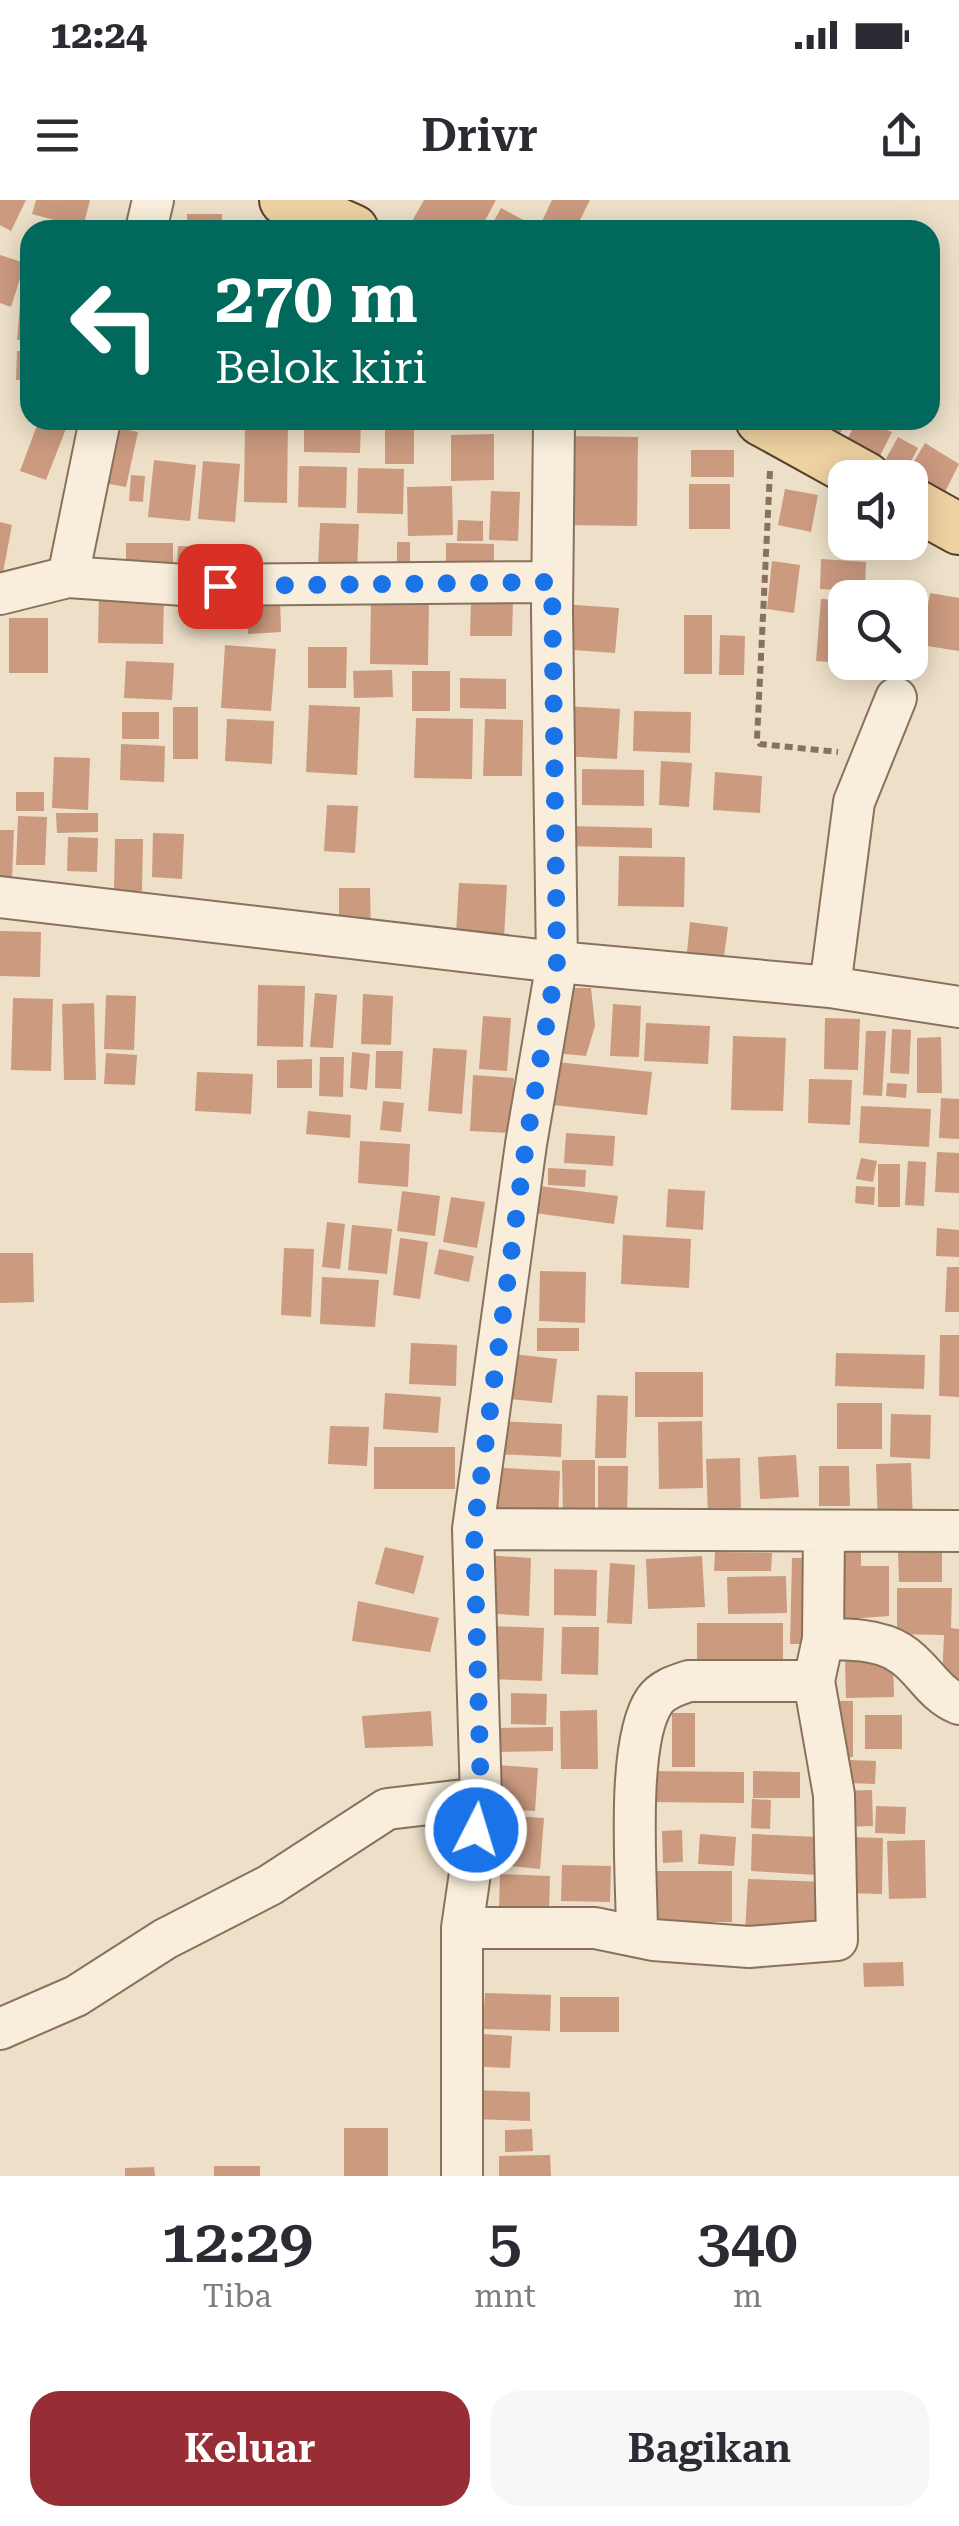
<!DOCTYPE html>
<html lang="id">
<style>
:root{--surface:#fff;--page:#f7f7f7;--text:#2b2b33;--muted:#7c7c81;--accent:#972e35}
body{margin:0;font-family:"Roboto Serif",serif;background:var(--page);color:var(--text);height:100vh;display:flex;flex-direction:column;font-size:38px;white-space:nowrap}
*{box-sizing:border-box;margin:0}
p{font-size:32px;color:var(--muted)}
.icon{flex:none;width:55px;height:55px;fill:none;stroke:currentColor;stroke-width:2;stroke-linecap:round;stroke-linejoin:round}
.map{position:relative;height:1976px;overflow:hidden}
.panel{display:flex;flex-direction:column;background:var(--surface);flex:1}
.panel>*{flex:none}
.guide{position:absolute;left:20px;top:20px;width:920px;height:210px;border-radius:30px;box-shadow:0 5px 25px #0003;background:#00695c;color:#fff;overflow:hidden}
.tools{position:absolute;left:828px;top:260px;display:grid;gap:20px}
.tools a{display:grid;place-items:center;width:100px;height:100px;border-radius:20px;background:var(--surface);box-shadow:0 5px 25px #0003;font-size:50px}
.pin{position:absolute;display:grid;place-items:center;width:85px;height:85px;color:#fff;margin:-42px;border-radius:20px;box-shadow:0 5px 15px #0006}
.me{position:absolute;width:110px;margin:-55px;rotate:5deg;stroke-linejoin:round;filter:drop-shadow(0 0 8px #0008)}
.turn{display:flex;align-items:center;gap:35px;height:210px;padding:0 30px;font-size:45px}
.turn .icon{width:130px;height:130px;stroke-width:2.5}
.turn b{display:block;font-size:70px;line-height:85px}
.eta{display:flex;justify-content:space-evenly;align-items:center;height:170px;text-align:center}
.eta b{font-size:60px;font-weight:600;line-height:70px}
.button{display:flex;gap:20px;margin-top:auto;padding:20px 30px}
.button a{flex:1;height:115px;border-radius:30px;background:var(--accent);color:#fff;font-size:40px;font-weight:600;line-height:115px;text-align:center}
.button a+a{background:var(--page);color:var(--text)}
.status{display:flex;justify-content:space-between;align-items:center;height:70px;padding:0 50px;background:var(--surface);direction:ltr}
.status svg{height:28px;fill:currentColor}
header{display:flex;justify-content:space-between;align-items:center;height:130px;padding:0 30px;background:var(--surface);font-size:45px;font-weight:600}
.map>svg:first-child{display:block}
.building{fill:#cb9a7f}
.lines{fill:none;stroke-linecap:round;stroke-linejoin:round}
.minor-casing{stroke:#89725d;stroke-width:44}
.major-casing{stroke:#574131;stroke-width:54}
.path{stroke:#89725d;stroke-width:6;stroke-dasharray:8 5;stroke-linecap:butt}
.minor{stroke:#f8eedb;stroke-width:40}
.major{stroke:#efd2a1;stroke-width:50}
.route{stroke:#1a73e8;stroke-width:18;stroke-dasharray:0 32.4}
</style>
<div class="status"><b>12:24</b><svg viewBox="0 0 49 12"><path d="M0 12V9h3v3zM5 12V6h3v6zM10 12V3h3v9zM15 12V0h3v12zM26 1h20v11H26zM47 4h2v5h-2z"/></svg></div>
<header><svg class="icon" aria-label="menu" viewBox="0 0 24 24"><path d="M4 6h16M4 12h16M4 18h16"/></svg>Drivr<svg class="icon" aria-label="share" viewBox="0 0 24 24"><path d="M12 15V3M7 8l5-5 5 5M5 13v7h14v-7"/></svg></header>
<div class="map">
<svg width="959" height="1976" viewBox="0 0 959 1976">
<rect width="100%" height="100%" fill="#eee0c8"/>
<!-- building -->
<path class="building" d="M0,0h26l-15,31 -11,-6z
M36,0h54l-7,28 -51,-14z
M424,0h72l-16,30h-51l-17,-9z
M552,0h38l-15,30h-37z
M501,8l30,16 -3,6h-39z
M187,14h35v16h-35z
M0,55l25,8 -14,44 -11,-4z
M20,103h10v38l-13,-1z
M17,151h13v29h-14z
M39,220l30,1 -23,59 -26,-9z
M245,220h43l-1,83 -43,-1z
M304,220h57l-1,33 -56,-1z
M385,220h29v44h-29z
M785,220h62l-13,25z
M857,220l35,12 -13,26 -33,-16z
M110,226l28,6 -12,55 -28,-5z
M494,234v46l-43,1v-46z
M566,236l72,1 -1,89 -72,-1z
M898,237l20,11 -14,27 -21,-11z
M925,243l34,21 -21,42 -28,-28h-6z
M691,250h43v27h-43z
M154,260l42,5 -6,56 -42,-4z
M203,261l37,3 -5,58 -37,-3z
M299,266l48,1 -1,41 -48,-1z
M358,268l46,1 -1,45 -46,-1z
M131,275l14,1 -2,26 -14,-1z
M689,284h41v45h-41z
M452,286l1,49 -45,1 -1,-49z
M785,289l33,6 -7,37 -33,-7z
M491,291l29,1 -2,49 -29,-1z
M458,320l25,1v20h-26z
M0,322l12,3 -10,53 -2,-1z
M320,323l39,1 -2,44 -39,-2z
M397,342h13v24h-13z
M126,343h47v24h-47z
M446,343l48,1v29l-48,-1z
M178,346l34,1 -1,23 -34,-1z
M821,359l45,3 -1,29 -45,-2z
M772,361l28,4 -6,48 -27,-4z
M930,393l29,5v53l-38,-6z
M99,394l65,1 -1,49 -65,-1z
M280,396l1,36 -33,2 -1,-37z
M371,397l58,2 -1,66 -58,-1z
M821,399l24,1v63l-29,-2z
M471,400h42l-1,36h-42z
M562,404l57,4 -4,45 -56,-4z
M684,415h28v59h-28z
M9,418h39v55h-39z
M720,435l25,1 -1,39h-25z
M225,445l51,4 -5,62 -50,-3z
M308,447h39l-1,41h-38z
M126,461l48,2 -2,37 -48,-2z
M392,470l1,27 -39,1 -1,-27z
M412,471h38v40h-38z
M460,478l46,1v30l-46,-1z
M309,505l51,2 -3,68 -51,-3z
M564,506l56,3 -3,50 -56,-3z
M173,507h25v52h-25z
M634,511l57,1 -1,41 -57,-2z
M122,512h37v27h-37z
M416,518l57,1 -1,60 -58,-1z
M227,519l47,2 -2,43 -47,-3z
M485,519l38,1 -1,56h-39z
M121,544l44,2 -1,36 -44,-2z
M54,557l36,1 -2,52 -36,-2z
M661,561l31,2 -3,44 -30,-2z
M582,569l62,1v36l-62,-1z
M715,572l47,4 -2,37 -47,-3z
M16,592h28v19h-28z
M327,605l31,1 -3,47 -31,-2z
M56,613h42v19l-41,1z
M18,616l29,1 -2,48h-29z
M567,626l85,2v20l-85,-2z
M0,630h14l-2,49h-12z
M153,633l31,1 -2,45 -30,-2z
M68,637l30,1 -1,34 -30,-1z
M115,639h28l-1,52h-28z
M619,656l66,1 -1,50 -66,-1z
M459,683l48,2 -3,53 -48,-4z
M339,688h31l1,46 -32,1z
M690,722l38,5 -4,29 -37,-4z
M0,731l41,1 -1,45 -40,-1z
M258,785l47,1 -2,61 -46,-1z
M566,788h25l4,38 -9,30 -31,-3z
M315,793l22,2 -4,53 -23,-1z
M363,794l30,2 -2,49 -30,-1z
M106,795l30,1 -2,54 -30,-1z
M13,798l40,1 -2,72 -40,-1z
M94,803l2,77h-32l-2,-76z
M613,804l28,2 -2,51 -29,-1z
M483,816l28,2 -4,53 -28,-2z
M825,818l35,1 -2,51 -34,-1z
M646,823l64,3 -2,38 -64,-3z
M892,829l19,1 -2,44 -19,-1z
M866,831h20l-4,65 -19,-1z
M733,836l53,2 -3,73 -52,-1z
M941,837l1,56h-25v-55z
M433,848l34,2 -5,64 -34,-3z
M376,851h27l-2,38 -26,-1z
M352,852l18,2 -3,36 -17,-2z
M106,853l31,2 -2,30 -31,-1z
M320,857h24l-1,40 -24,-1z
M312,859v29h-35v-28z
M547,861l105,11 -5,43 -104,-11z
M197,872l56,2 -2,40 -56,-3z
M473,875l41,3 -4,55 -40,-2z
M809,879l43,1 -2,45 -42,-2z
M887,883l20,1 -1,14 -20,-2z
M941,898l18,1v40l-20,-1z
M383,901l21,2 -3,29 -21,-2z
M861,906l70,3 -2,38 -70,-4z
M308,911l43,4 -1,23 -44,-4z
M566,933l49,3 -2,30 -49,-3z
M360,941l50,3 -2,43 -50,-4z
M937,952l22,1v40l-24,-1z
M861,958l16,3 -4,21 -17,-3z
M908,961l18,1 -2,44 -19,-1z
M878,964h22v43h-22z
M548,968l38,2 -1,17 -37,-2z
M539,986l79,10 -4,28 -79,-11z
M856,986l19,1 -1,18 -19,-2z
M668,989l37,2 -2,39 -37,-3z
M402,991l38,5 -5,40 -38,-5z
M451,997l34,5 -8,46 -34,-6z
M327,1022l18,2 -5,45 -18,-2z
M352,1025l40,4 -5,45 -39,-4z
M937,1028l22,2v27l-23,-1z
M623,1035l68,4 -2,49 -68,-4z
M400,1038l28,4 -8,57 -27,-4z
M284,1048l30,1 -3,68 -30,-2z
M439,1049l35,7 -5,26 -35,-8z
M0,1053h33l1,49 -34,1z
M947,1067h12v45h-14z
M540,1071l46,1 -1,51 -46,-2z
M322,1077l57,3 -4,47 -55,-3z
M537,1128h42v23h-42z
M940,1135h19v62l-20,-1z
M411,1143l46,2 -1,41 -47,-2z
M836,1153l89,2 -1,34 -89,-3z
M513,1154l44,5 -5,44 -43,-4z
M635,1172h68v45h-68z
M385,1193l56,4 -3,36 -55,-4z
M597,1195l31,1 -2,62h-31z
M837,1203h45v46h-45z
M891,1214l40,1 -1,44 -40,-2z
M498,1221l64,3 -1,33 -65,-3z
M702,1221l1,67 -44,1 -1,-67z
M330,1226l39,1 -2,39 -39,-2z
M374,1247h81v42h-81z
M796,1255l3,42 -39,2 -2,-42z
M740,1258l1,55 -33,1 -2,-55z
M562,1260h33v58h-32z
M911,1263l2,63 -35,1 -2,-63z
M598,1266h30l-1,53h-29z
M819,1266h30l1,40h-31z
M485,1267l75,4 -2,49 -75,-4z
M385,1347l39,9 -10,38 -39,-10z
M861,1351v15h28v50l-55,4 -1,-68z
M715,1352l57,1 -1,18h-57z
M898,1352h44v30h-43z
M483,1355l48,3 -2,58 -48,-3z
M702,1356l3,51 -57,2 -2,-50z
M792,1358h24l-1,86h-25z
M610,1363l25,2 -3,59 -25,-1z
M554,1369l43,1 -1,46 -42,-1z
M786,1376l1,37 -59,1 -1,-37z
M897,1388h55l-1,40 8,1v50h-17l2,-44 -47,-1z
M358,1401l81,17 -9,34 -78,-11z
M697,1423h86v44h-86z
M492,1426l52,2 -2,53 -52,-2z
M562,1427h37l-1,48 -37,-1z
M893,1459l1,38 -48,1 -1,-38z
M511,1493l36,1 -1,31 -35,-1z
M830,1501h23v56h-23z
M597,1510l1,59h-37l-1,-58z
M431,1511l2,35 -68,2 -3,-32z
M672,1513h23v54h-23z
M865,1515h37v34h-37z
M553,1527v24l-61,1 -1,-24z
M849,1560l27,1 -1,23 -27,-1z
M498,1565l40,3 -3,43 -39,-2z
M646,1571l98,1v31l-99,-1z
M753,1571l47,1v26h-47z
M872,1590l1,36 -36,1 -1,-36z
M752,1599l19,1 -1,29 -19,-1z
M876,1606l30,1 -1,27 -30,-1z
M514,1616l30,2 -4,51 -30,-3z
M682,1630l1,32 -20,1 -1,-32z
M700,1634l36,3 -2,29 -36,-2z
M752,1634l66,3 -1,38 -66,-4z
M848,1637l35,1 -1,56 -36,-1z
M925,1640l1,58 -37,1 -2,-58z
M562,1665l49,1 -1,36 -49,-1z
M657,1671h75v51h-75z
M500,1674l50,2 -1,34 -50,-2z
M748,1679l77,3 -2,54 -78,-4z
M903,1762l1,24 -40,1 -1,-24z
M485,1793l66,2 -1,36 -67,-2z
M560,1797h59v35h-59z
M467,1833l45,3 -2,32 -45,-2z
M473,1890l57,2v29l-58,-2z
M344,1928h44v48h-44z
M532,1929l1,22 -28,1v-22z
M550,1955l1,21h-52v-20z
M214,1966h46v10h-46z
M154,1967l1,9h-30v-8z"/>
<g class="lines">
<!-- minor casing -->
<g class="minor-casing">
<path id="minor" d="M146,30l7,-30
M100,220l-32,157 116,8 368,-3
M0,394l68,-17
M0,697l557,65 273,25 129,20
M830,787l24,-185 42,-104
M473,1329l486,2
M823,1439c24,0 56,0 77,14 23,14 32,40 59,51
M462,1728h133l58,12 96,7 88,-7 -3,-145 -20,-114 9,-42 1,-108
M637,1734c0,-54 -12,-192 18,-234 8,-11 22,-15 34,-19h125
M0,1829l76,-33 89,-57 105,-54 117,-76 94,-11
M462,1976v-248l19,-130 -8,-269 53,-385 31,-182 -5,-350 2,-192"/>
</g>
<!-- major casing -->
<g class="major-casing">
<path id="major" d="M285,0l68,30
M761,220l105,58
M910,302l49,27"/>
</g>
<!-- path -->
<path class="path" d="M770,271l-13,268 3,5 78,8"/>
<!-- minor -->
<use href="#minor" class="minor"/>
<!-- major -->
<use href="#major" class="major"/>
</g>
<g class="lines">
<!-- route -->
<path class="route" d="M220,386l332,-4 5,380 -31,182 -52,385 7,269 -5,32"/>
</g>
</svg>
<div class="tools">
<a><svg class="icon" aria-label="sound" viewBox="0 0 24 24"><path d="M4 9h4l5-4v14l-5-4H4zM17 9q2 3 0 6"/></svg></a>
<a><svg class="icon" aria-label="search" viewBox="0 0 24 24"><circle cx="10" cy="10" r="6"/><path d="M15 15l6 6"/></svg></a>
</div>
<div class="pin" style="left:220px;top:386px;background:#d93025"><svg class="icon" aria-label="arrive" viewBox="0 0 24 24"><path d="M6 21V4h12l-3 4 3 4H6"/></svg></div>
<svg class="me" style="left:476px;top:1630px" viewBox="-20 -20 40 40"><circle r="17" fill="#1a73e8" stroke="#fff" stroke-width="3"/><path d="M0-11L8 9 0 5-8 9z" fill="#fff"/></svg>
<div class="guide">
<div class="turn"><svg class="icon" aria-label="left" viewBox="0 0 24 24"><path d="M17 20v-9H6M10 6l-5 5 5 5"/></svg><div><b>270 m</b>Belok kiri</div></div>
</div>
</div>
<section class="panel">
<div class="eta">
<div><b>12:29</b><p>Tiba</p></div>
<div><b>5</b><p>mnt</p></div>
<div><b>340</b><p>m</p></div>
</div>
<div class="button"><a>Keluar</a><a>Bagikan</a></div>
</section>
